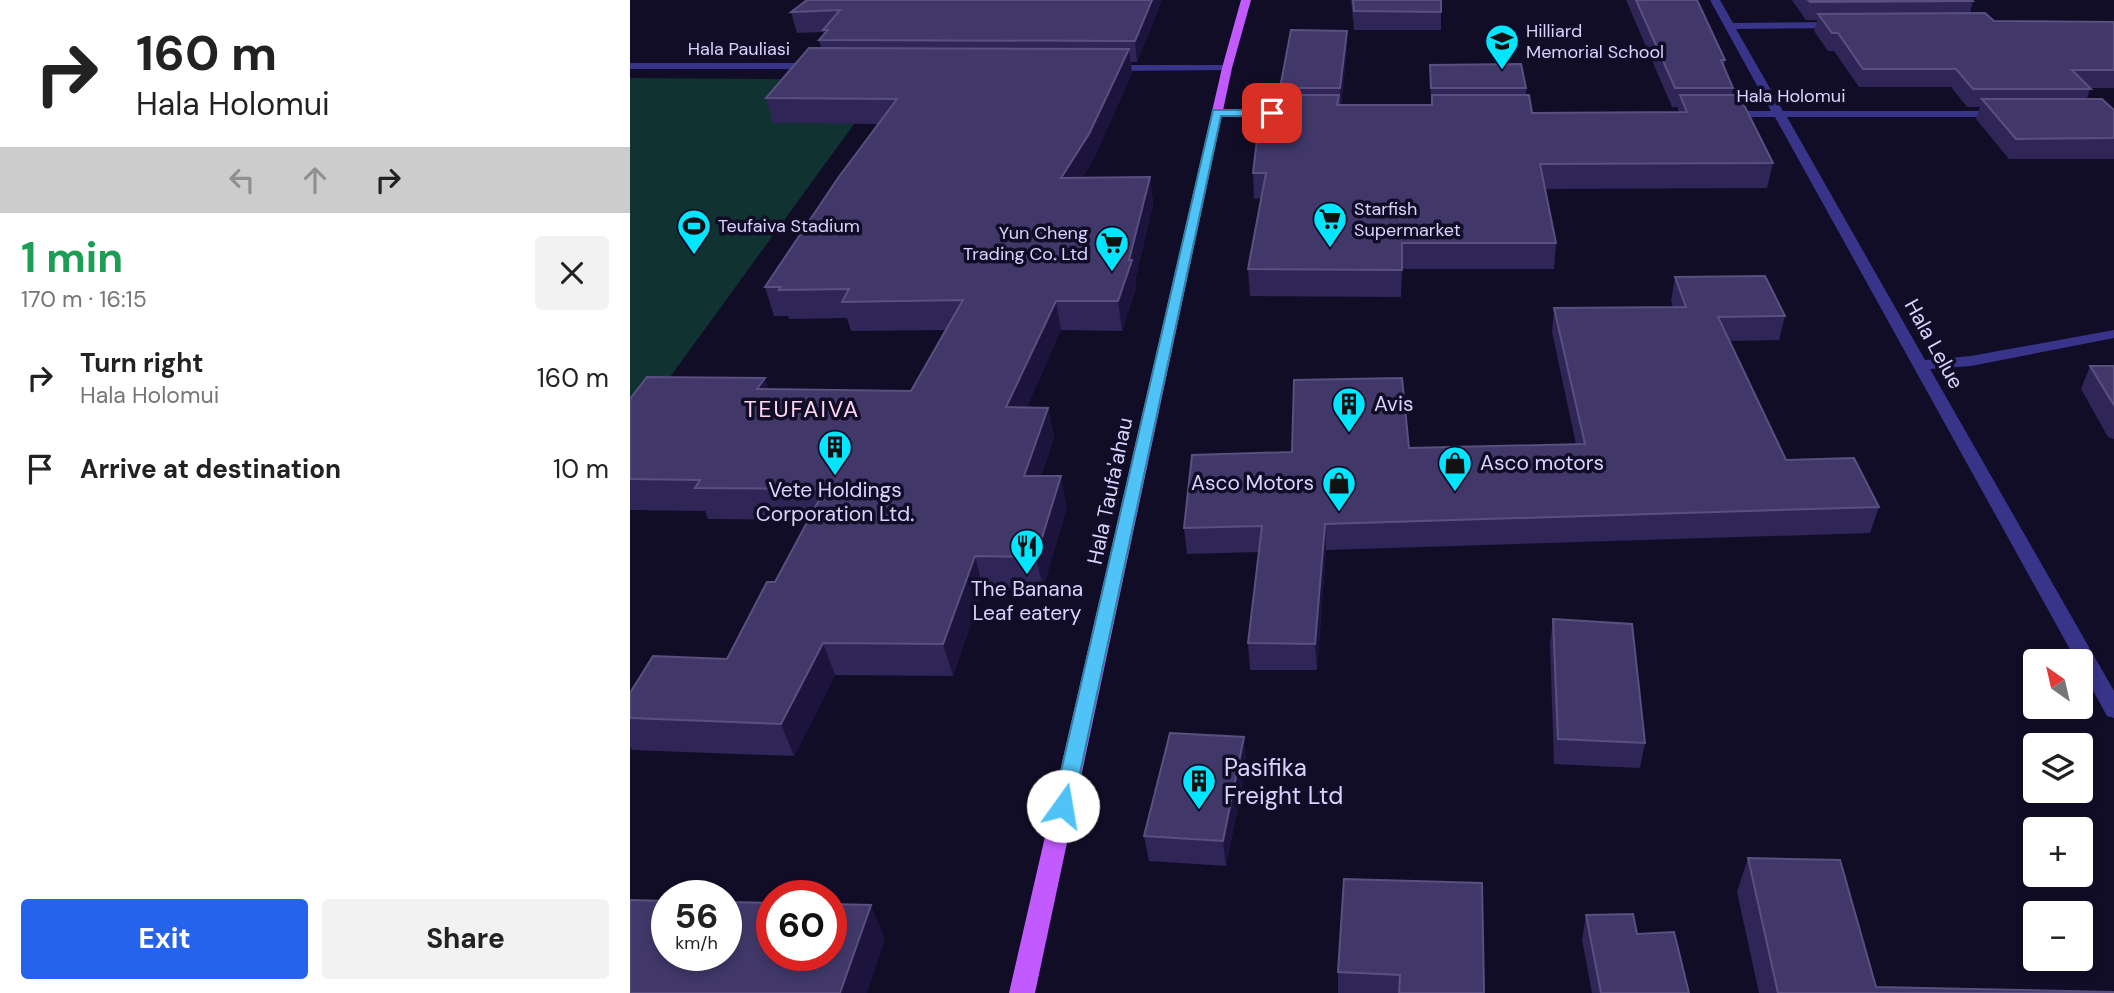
<!DOCTYPE html>
<meta charset="utf-8">
<style>
:root{--surface:#fff;--page:#f2f2f2;--text:#222;--muted:#767676;--accent:#2563eb}
body{margin:0;font-family:"DM Sans",sans-serif;background:var(--page);color:var(--text);height:100vh;display:flex;flex-direction:column;font-size:26px;white-space:nowrap}
*{box-sizing:border-box;margin:0}
p{font-size:23px;color:var(--muted)}
.icon{flex:none;width:38px;height:38px;fill:none;stroke:currentColor;stroke-width:2;stroke-linecap:round;stroke-linejoin:round}
.map{position:relative;flex:1;overflow:hidden}
.details{display:flex;flex-direction:column;background:var(--surface);width:630px}
.details>*{flex:none}
.banner{background:#fff;color:var(--text);overflow:hidden}
.needle{width:46px;rotate:326deg}
.fabs{position:absolute;left:1393px;top:649px;display:grid;gap:14px}
.fabs a{display:grid;place-items:center;width:70px;height:70px;border-radius:7px;background:var(--surface);box-shadow:0 4px 10px #0003;font-size:35px}
.speed{position:absolute;left:21px;top:880px;display:flex;gap:14px;font-size:35px;font-weight:700;text-align:center}
.speed>*{display:grid;place-content:center;width:91px;height:91px;border-radius:50%;background:var(--surface);box-shadow:0 4px 10px #0003;line-height:1}
.speed small{font-size:18px;font-weight:400}
.speed .limit{border:10px solid #d22;background:#fff;color:#111}
.pin{position:absolute;display:grid;place-items:center;width:60px;height:60px;color:#fff;margin:-30px;border-radius:14px;box-shadow:0 4px 10px #0006}
.me{position:absolute;width:77px;margin:-38px;rotate:13deg;stroke-linejoin:round;filter:drop-shadow(0 0 5px #0008)}
.turn{display:flex;align-items:center;gap:24px;height:147px;padding:0 21px;font-size:32px}
.turn .icon{width:91px;height:91px;stroke-width:2.5}
.turn b{display:block;font-size:49px;line-height:60px}
.lanes{display:flex;align-items:center;height:66px;padding:0 21px;background:#0003;justify-content:center;gap:35px;direction:ltr}
.lanes .off{opacity:.35}
.round{display:grid;place-items:center;flex:none;width:74px;height:74px;border-radius:7px;background:var(--page)}
.headline{display:flex;align-items:center;justify-content:space-between;height:119px;padding:0 21px}
h1{font-size:42px;font-weight:700;line-height:52px;color:#1e9e55}
.cta{display:flex;gap:14px;margin-top:auto;padding:14px 21px}
.cta a{flex:1;height:80px;border-radius:7px;background:var(--accent);color:#fff;font-size:28px;font-weight:700;line-height:80px;text-align:center}
.cta a+a{background:var(--page);color:var(--text)}
ul{padding:0;list-style:none}
li{display:flex;align-items:center;gap:21px;height:91px;padding:0 21px}
li div{flex:1}
li b{display:block;font-size:26px}
li em{font-style:normal}
main{display:flex;flex:1;min-height:0}
.map>svg:first-child{display:block}
.green{fill:#103231}
.lines{fill:none;stroke-linecap:round;stroke-linejoin:round}
.minor{fill:#37348a;fill-rule:evenodd}
.primary{fill:#c15bff;fill-rule:evenodd}
.wall{fill:#2f2557}
.shaded-wall{fill:#1c143c}
.building{fill:#413869;stroke:#595080;stroke-width:2}
.route{fill:#4fc3f7;stroke:#337fa1;stroke-width:2}
.labels{text-anchor:middle;dominant-baseline:central;stroke-width:7;stroke-linejoin:round;paint-order:stroke}
.far-poi-label{font-size:18px;fill:#d8d4ff;stroke:#120d27;text-anchor:start}
.far-street-label{font-size:18px;fill:#d8d4ff;stroke:#120d27}
.street-label{font-size:21px;fill:#d8d4ff;stroke:#120d27}
.poi-label{font-size:21px;fill:#d8d4ff;stroke:#120d27;text-anchor:start}
.neighbourhood-label{font-size:23px;letter-spacing:2px;fill:#ffd6f0;stroke:#120d27}
.near-poi-label{font-size:24px;fill:#d8d4ff;stroke:#120d27;text-anchor:start}
</style>
<main>
<section class="details">
<div class="banner">
<div class="turn"><svg class="icon" aria-label="right" viewBox="0 0 24 24"><path d="M7 20v-9h11M14 6l5 5-5 5"/></svg><div><b>160 m</b>Hala Holomui</div></div>
<div class="lanes"><svg class="icon off" aria-label="left" viewBox="0 0 24 24"><path d="M17 20v-9H6M10 6l-5 5 5 5"/></svg><svg class="icon off" aria-label="ahead" viewBox="0 0 24 24"><path d="M12 20V5M6 11l6-6 6 6"/></svg><svg class="icon" aria-label="right" viewBox="0 0 24 24"><path d="M7 20v-9h11M14 6l5 5-5 5"/></svg></div>
</div>
<div class="headline"><div><h1>1 min</h1><p>170 m · 16:15</p></div><a class="round"><svg class="icon" aria-label="close" viewBox="0 0 24 24"><path d="M6 6l12 12M18 6L6 18"/></svg></a></div>
<ul>
<li><svg class="icon" aria-label="right" viewBox="0 0 24 24"><path d="M7 20v-9h11M14 6l5 5-5 5"/></svg><div><b>Turn right</b><p>Hala Holomui</p></div><em>160 m</em></li>
<li><svg class="icon" aria-label="arrive" viewBox="0 0 24 24"><path d="M6 21V4h12l-3 4 3 4H6"/></svg><div><b>Arrive at destination</b></div><em>10 m</em></li>
</ul>
<div class="cta"><a>Exit</a><a>Share</a></div>
</section>
<div class="map">
<svg width="1484" height="993" viewBox="0 0 1484 993">
<rect width="100%" height="100%" fill="#120d27"/>
<!-- green -->
<path class="green" d="M0,78l256,2 -256,352z"/>
<g class="lines">
<!-- minor -->
<path class="minor" d="M1080,0h10l13,23 105,-1 5,3 -5,3 -102,1 47,82h218l6,3 -6,3h-214l138,243 46,-4 143,-26v8l-143,28 -41,3 184,322v27l-7,-2 -26,-47v-7h-4l-302,-545h-51l-6,-3 6,-3h47z
M0,63h185l5,3 -5,3h-185z
M597,65l4,1v4l-122,1 -5,-3 5,-3z
M653,110l4,1v4l-70,1 -6,-3 6,-3z"/>
<!-- primary -->
<path class="primary" d="M611,0h10l-19,68 -197,925h-26l213,-925z"/>
</g>
<!-- wall -->
<path class="wall" d="M532,0l-25,62h-6l1,11 -39,87 -11,18 68,-1 3,27 -18,77 1,7 -14,43 -61,-1 -35,78h22l6,30 -13,38 26,31 -24,81h-60l-30,88 -118,-1 -41,81 -162,-6 -2,-3v-54l97,-34 48,-77 33,-62 -100,-1 -3,-8 -75,-1v-111l138,-10 143,2 35,-61 -95,1 -4,-13 -58,1 -1,-3h-14l-9,-29 113,-163 -105,-1 -7,-25 55,-50 -2,-8 5,-5 -1,-3 -26,1 -6,-21z
M721,0h90v30h-87z
M996,0h71l28,60 -1,7 9,21 -1,7 41,68 -6,25 -222,1 11,54 -2,26h-152l-1,28 -151,-1 -2,-27 13,-71 -7,1 -1,-26 27,-78v-7l67,-57v18l-6,56h90l-1,-40 96,23v7l6,18 146,-1v-5h-6z
M1162,0h180l1,1 -3,12 24,8 120,1v66h-24l-3,11 27,11v49h-105l-33,-40 4,-12h-13l-16,-20h-92l-25,-36h-6l-14,-20 3,-11h-11z
M1045,277l110,39 -6,24 -49,1 56,119 93,47 -9,26 -544,17 -9,120h-67l-2,-27 11,-91 -72,2 -3,-26 225,-80 167,-4 -24,-112 2,-24 119,-1 -2,-6z
M1460,366h24v73l-6,-2 -27,-48z
M923,619l92,124 -5,25 -86,-4 -4,-120z
M617,762l-21,104 -77,-5 -5,-25z
M1118,858l128,129 238,6h-355l-22,-101z
M852,883l2,110h-146v-21z
M956,915l103,78h-97l-10,-53z"/>
<!-- shaded-wall -->
<path class="shaded-wall" d="M522,0h10l-25,62 -2,-21z
M717,31v18l-7,58v-19z
M499,49l3,24 -39,87 -28,45 -4,-27z
M520,177l3,27 -18,77 1,7 -14,43 -4,-30z
M426,301l5,29 -49,108 -6,-31z
M135,378l10,30 -18,-19z
M418,408l6,30 -23,69 -7,-31z
M431,476l6,31 -24,81 -7,-31z
M695,524l1,26 -9,120 -2,-26z
M345,556l8,32 -30,88 -10,-32z
M193,643l12,32 -41,81 -13,-32z
M614,737l3,25 -21,104 -3,-25z
M241,905l14,34 -18,54h-27z"/>
<!-- building -->
<path class="building" d="M177,0h345l-17,41 -316,-1 9,-10h-5l17,-20 -49,2z
M723,0h88v12l-87,-1z
M1006,0h61l28,60h-4l12,28h-58z
M1178,0h164l1,1 -163,1z
M1355,13l9,8 120,1v48h-42l19,19h-118l-17,-20h-93l-25,-36h-6l-14,-19z
M661,30l56,1 -7,57h-60z
M179,48l320,1 -40,85 -28,44 89,-1 -21,83h3l-14,41h-62l-50,106 42,1 -24,68h37l-25,81 -61,-1 -32,88 -120,-1 -42,81 -151,-6v-25l23,-37 74,3 40,-77h8l50,-93 -130,-1 5,-8 -70,-1v-80l17,-22 118,1 -8,11 154,2 52,-91 -121,2 7,-13 -70,1 2,-3h-16l73,-109 59,-79 -131,-1z
M891,64l5,24h-95l-1,-23z
M648,95h61l-2,10h95v-10h97l3,18 155,-1 -7,-17h59l34,68 -233,1 16,79h-154v27l-154,-1 18,-96h-13l8,-67h14z
M1352,99h120l12,11v28l-98,1z
M1135,276l20,40 -67,1 68,143 68,-2 25,49 -554,17 -10,120 -67,-1 14,-117 -78,2 8,-73 100,-3 2,-72 108,-2 7,70 176,-4 -31,-136 132,-1 -11,-30z
M1460,366h24v39z
M923,619l79,5 13,119 -87,-4z
M540,733l74,4 -21,104 -79,-5z
M1118,858l92,2 36,127 238,5v1h-336z
M714,879l138,4 2,110h-85l1,-18 -62,-3z
M0,900l37,1v55h59v-54l46,1v53h59v-52l40,1 -31,88h-210z
M1003,914l4,20 37,-2 15,61h-88l-15,-78z"/>
<!-- route -->
<path class="route" d="M583,110h59l5,3 -5,3h-51l-148,690 -3,6h-14l-3,-6z"/>
<!-- icons -->
<defs>
<g id="school-pin" transform="scale(1.75)"><path d="M0 17L-7.5 6A9.5 9.5 0 1 1 7.5 6Z" fill="#00e6ff" stroke="#120d27"/><path d="M0-5L7-2L0 1L-7-2ZM-4 1L0 2.5L4 1V4Q0 6-4 4Z" fill="#111"/></g>
<g id="supermarket-pin" transform="scale(1.75)"><path d="M0 17L-7.5 6A9.5 9.5 0 1 1 7.5 6Z" fill="#00e6ff" stroke="#120d27"/><path d="M-6-5.5h2.5l.6 2H6L4.5 2H-2.5L-4.4-4H-6ZM-1.5 3.2a1.3 1.3 0 1 0 .1 0ZM3 3.2a1.3 1.3 0 1 0 .1 0Z" fill="#111"/></g>
<g id="stadium-pin" transform="scale(1.75)"><path d="M0 17L-7.5 6A9.5 9.5 0 1 1 7.5 6Z" fill="#00e6ff" stroke="#120d27"/><path d="M0-5a6.5 5 0 1 0 0 10a6.5 5 0 1 0 0-10ZM-3.5-1.8h7v3.6h-7Z" fill="#111"/></g>
<g id="building-pin" transform="scale(1.75)"><path d="M0 17L-7.5 6A9.5 9.5 0 1 1 7.5 6Z" fill="#00e6ff" stroke="#120d27"/><path d="M-4-6H4V6H1V3H-1V6H-4ZM-2.5-4.3h1.7v1.8h-1.7ZM.8-4.3h1.7v1.8H.8ZM-2.5-1h1.7V.8h-1.7ZM.8-1h1.7V.8H.8Z" fill="#111"/></g>
<g id="shop-pin" transform="scale(1.75)"><path d="M0 17L-7.5 6A9.5 9.5 0 1 1 7.5 6Z" fill="#00e6ff" stroke="#120d27"/><path d="M-5-2.5h2.3a2.7 3.5 0 0 1 5.4 0H5L5.5 6h-11ZM-1.5-2.5h3a1.5 2.3 0 0 0-3 0Z" fill="#111"/></g>
<g id="restaurant-pin" transform="scale(1.75)"><path d="M0 17L-7.5 6A9.5 9.5 0 1 1 7.5 6Z" fill="#00e6ff" stroke="#120d27"/><path d="M-5-6h1v4h1v-4h1v4h1v-4h1v5L-1.5 .5V6h-2V.5L-5-1ZM5-6V6H3V1.5H1.5Q1.5-4 5-6Z" fill="#111"/></g>
</defs>
<g fill-rule="evenodd">
<use href="#school-pin" x="872" y="41"/>
<use href="#supermarket-pin" x="700" y="219"/>
<use href="#stadium-pin" x="64" y="226"/>
<use href="#supermarket-pin" x="482" y="243"/>
<use href="#building-pin" x="719" y="404"/>
<use href="#building-pin" x="205" y="447"/>
<use href="#shop-pin" x="825" y="463"/>
<use href="#shop-pin" x="709" y="483"/>
<use href="#restaurant-pin" x="397" y="546"/>
<use href="#building-pin" x="569" y="781"/>
</g>
<g class="labels">
<!-- far-poi labels -->
<g class="far-poi-label">
<text x="896" y="31">Hilliard<tspan x="896" dy="21">Memorial School</tspan></text>
<text x="724" y="209">Starfish<tspan x="724" dy="21">Supermarket</tspan></text>
<text x="88" y="226">Teufaiva Stadium</text>
<text x="458" y="233" text-anchor="end">Yun Cheng<tspan x="458" dy="21">Trading Co. Ltd</tspan></text>
</g>
<!-- far-street labels -->
<g class="far-street-label">
<text x="109" y="49">Hala Pauliasi</text>
<text x="1161" y="96">Hala Holomui</text>
</g>
<!-- street labels -->
<g class="street-label">
<text transform="translate(1304 344) rotate(61)">Hala Lelue</text>
<text transform="translate(480 491) rotate(-78)">Hala Taufa'ahau</text>
</g>
<!-- poi labels -->
<g class="poi-label">
<text x="744" y="404">Avis</text>
<text x="850" y="463">Asco motors</text>
<text x="684" y="483" text-anchor="end">Asco Motors</text>
<text x="205" y="490" text-anchor="middle">Vete Holdings<tspan x="205" dy="24">Corporation Ltd.</tspan></text>
<text x="397" y="589" text-anchor="middle">The Banana<tspan x="397" dy="24">Leaf eatery</tspan></text>
</g>
<!-- neighbourhood labels -->
<g class="neighbourhood-label">
<text x="172" y="409">TEUFAIVA</text>
</g>
<!-- near-poi labels -->
<g class="near-poi-label">
<text x="594" y="767">Pasifika<tspan x="594" dy="28">Freight Ltd</tspan></text>
</g>
</g>
</svg>
<div class="fabs">
<a><svg class="needle" viewBox="-14 -14 28 28"><path d="M0-13l5 13h-10z" fill="#e53935"/><path d="M0 13l5-13h-10z" fill="#767676"/></svg></a>
<a><svg class="icon" aria-label="layers" viewBox="0 0 24 24"><path d="M12 4l9 5-9 5-9-5zM3 14l9 5 9-5"/></svg></a>
<a>+</a>
<a>−</a>
</div>
<div class="speed"><div>56<small>km/h</small></div><div class="limit">60</div></div>
<div class="pin" style="left:642px;top:113px;background:#d93025"><svg class="icon" aria-label="arrive" viewBox="0 0 24 24"><path d="M6 21V4h12l-3 4 3 4H6"/></svg></div>
<svg class="me" style="left:433px;top:806px" viewBox="-20 -20 40 40"><circle r="19" fill="#fff"/><path d="M0-13L10 11 0 6-10 11z" fill="#4fc3f7"/></svg>
</div>
</main>
